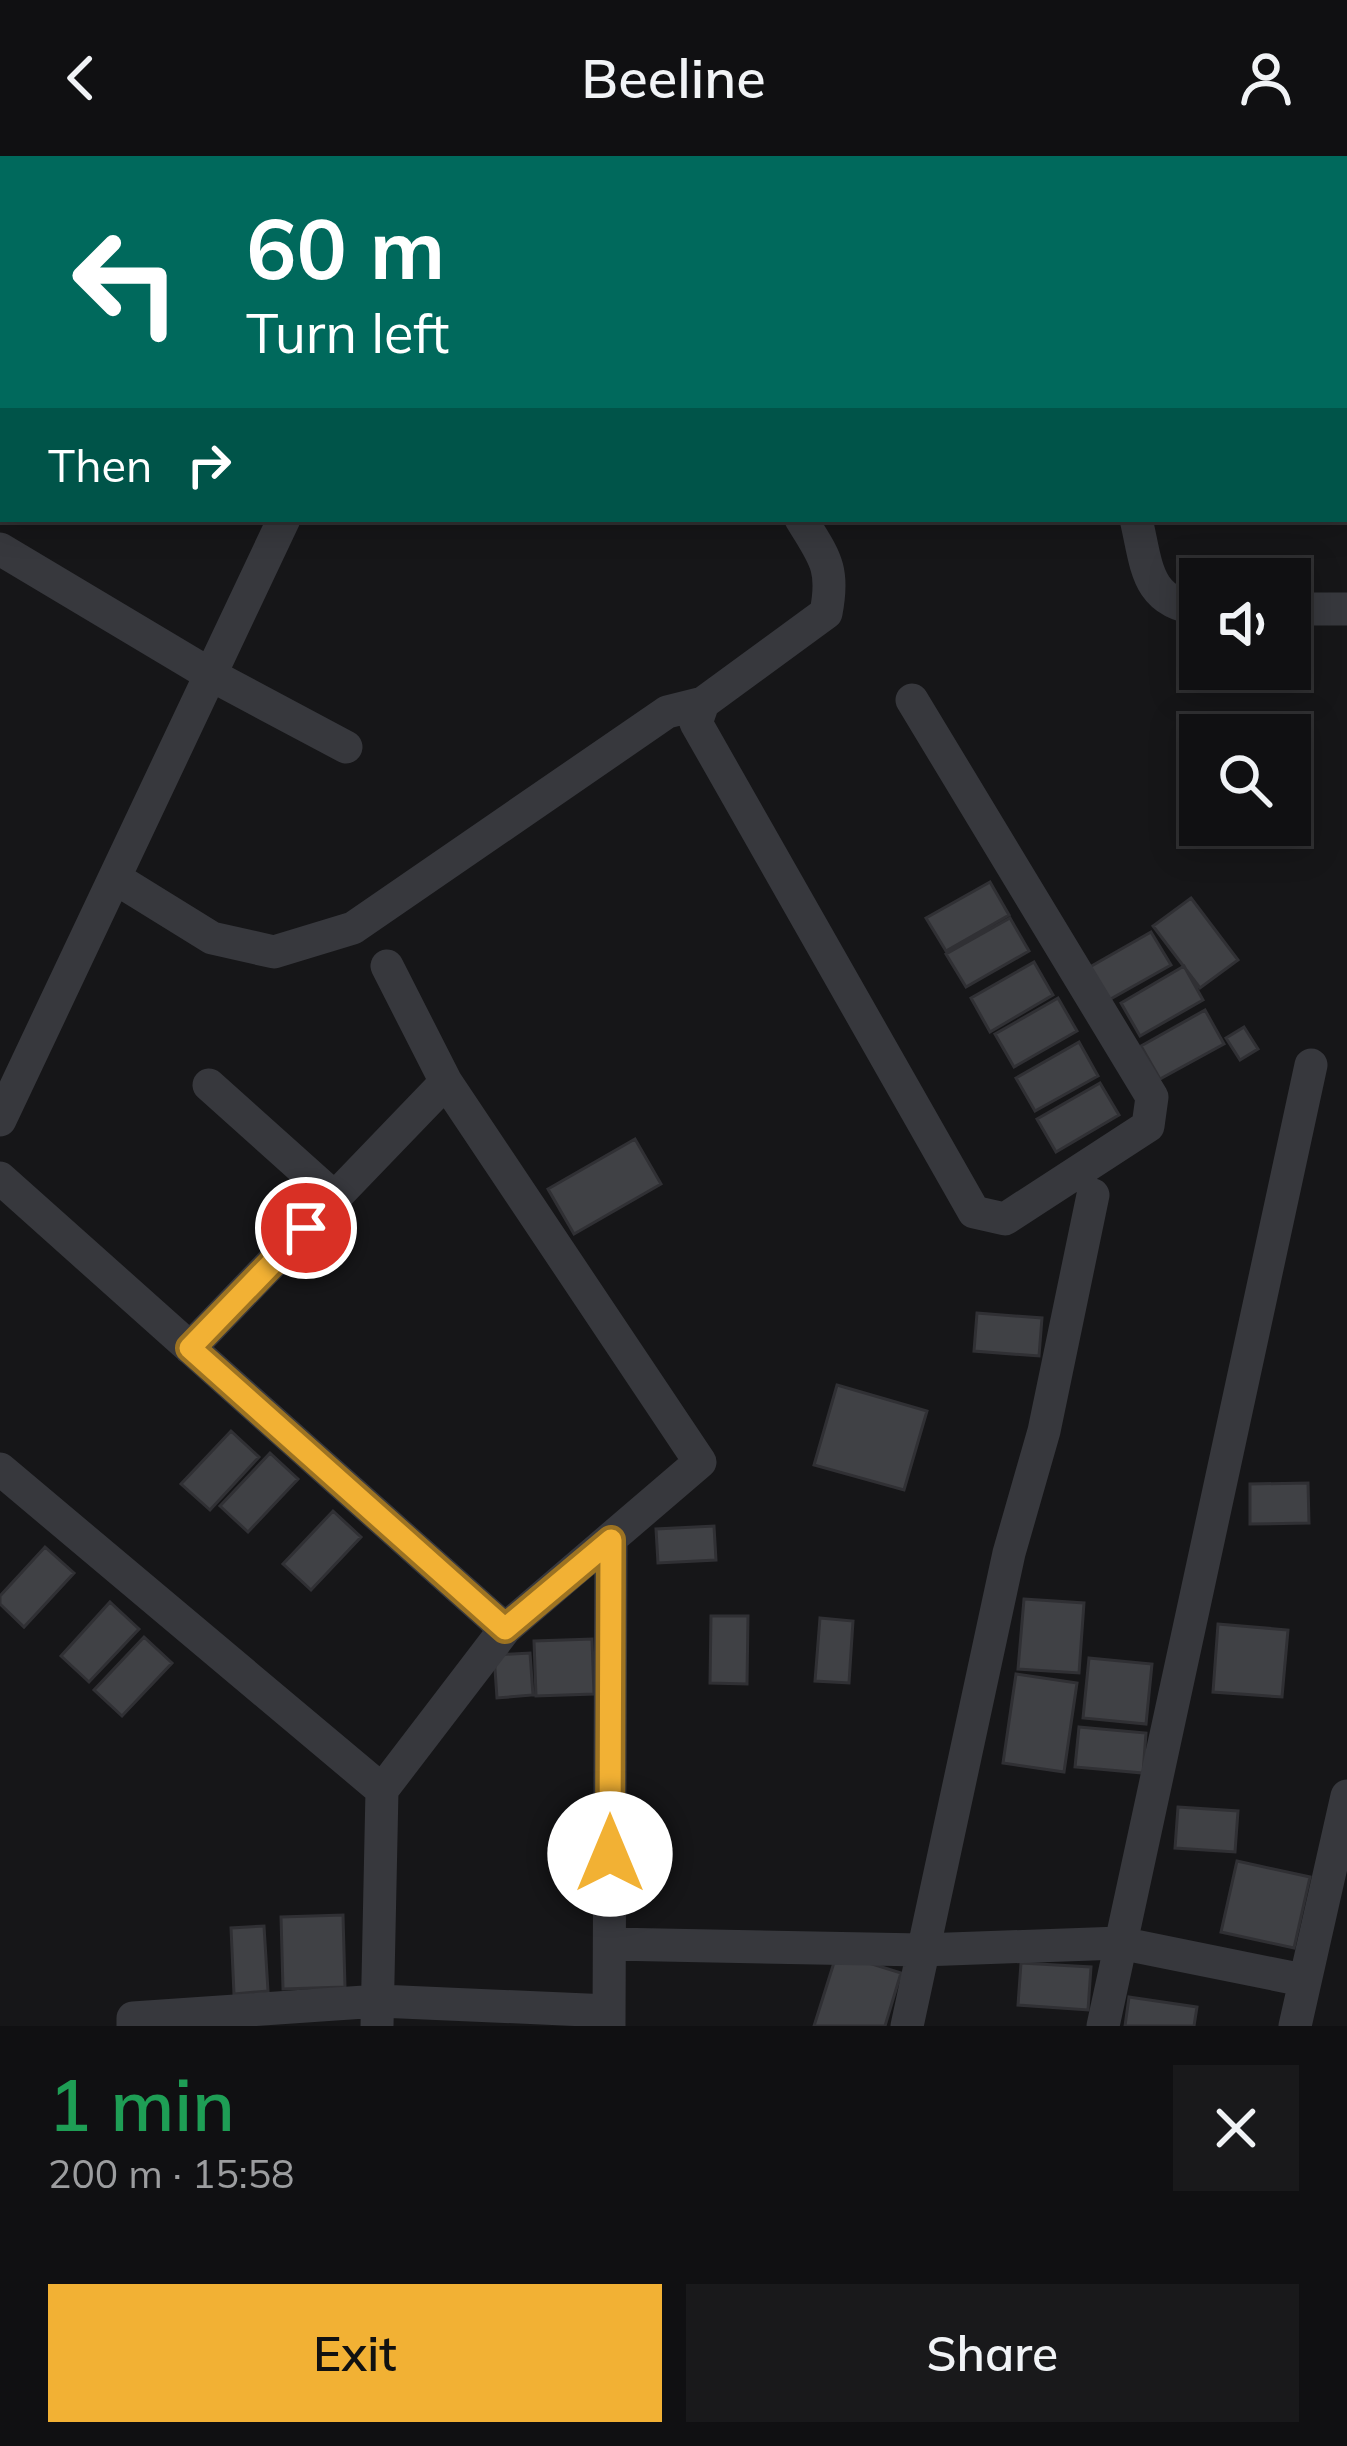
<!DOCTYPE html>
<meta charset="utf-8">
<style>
:root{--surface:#101012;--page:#19191b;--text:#f1f3f6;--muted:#9c9d9f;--line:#303032;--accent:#f2b134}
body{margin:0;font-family:Mulish,sans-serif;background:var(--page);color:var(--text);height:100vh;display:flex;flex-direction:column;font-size:45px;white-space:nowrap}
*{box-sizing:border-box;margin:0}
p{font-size:39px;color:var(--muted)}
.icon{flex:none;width:66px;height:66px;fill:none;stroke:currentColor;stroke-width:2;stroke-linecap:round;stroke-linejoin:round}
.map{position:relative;height:1870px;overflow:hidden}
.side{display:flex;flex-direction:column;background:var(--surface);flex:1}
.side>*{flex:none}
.banner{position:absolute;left:0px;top:0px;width:1347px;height:366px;box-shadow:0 6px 30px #0003,0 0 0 3px var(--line);background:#00695c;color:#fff;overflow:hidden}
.buttons{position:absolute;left:1179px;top:402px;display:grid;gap:24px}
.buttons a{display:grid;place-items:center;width:132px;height:132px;border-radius:0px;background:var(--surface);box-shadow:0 6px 30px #0003,0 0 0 3px var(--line);font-size:60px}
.pin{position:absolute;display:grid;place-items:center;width:102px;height:102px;color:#fff;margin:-51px;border:6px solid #fff;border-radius:50%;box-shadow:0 3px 12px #0007}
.me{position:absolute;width:132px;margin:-66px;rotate:0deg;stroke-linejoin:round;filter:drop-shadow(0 0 9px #0008)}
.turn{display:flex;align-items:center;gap:42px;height:252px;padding:0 48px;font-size:54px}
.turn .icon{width:156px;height:156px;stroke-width:2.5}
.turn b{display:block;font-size:84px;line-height:102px}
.then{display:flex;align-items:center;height:114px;padding:0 48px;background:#0003;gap:24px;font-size:45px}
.round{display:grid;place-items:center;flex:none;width:126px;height:126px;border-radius:0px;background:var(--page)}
.overview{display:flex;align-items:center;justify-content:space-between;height:204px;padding:0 48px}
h1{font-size:72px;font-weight:600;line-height:90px;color:#1e9e55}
.cta{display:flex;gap:24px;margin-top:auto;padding:24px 48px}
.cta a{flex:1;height:138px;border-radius:0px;background:var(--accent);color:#111;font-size:48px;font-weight:600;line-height:138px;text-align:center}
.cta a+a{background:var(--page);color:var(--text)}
header{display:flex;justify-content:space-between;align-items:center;height:156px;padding:0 48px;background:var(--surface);font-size:54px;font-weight:600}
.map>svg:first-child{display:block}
.building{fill:#404145;stroke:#303034;stroke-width:3}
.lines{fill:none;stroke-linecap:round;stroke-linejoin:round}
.minor{stroke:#37383d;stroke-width:33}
.route-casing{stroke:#9d7322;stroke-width:30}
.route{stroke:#f2b134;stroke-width:21}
</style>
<header><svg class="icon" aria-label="back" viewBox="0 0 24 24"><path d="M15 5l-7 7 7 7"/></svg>Beeline<svg class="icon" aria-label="person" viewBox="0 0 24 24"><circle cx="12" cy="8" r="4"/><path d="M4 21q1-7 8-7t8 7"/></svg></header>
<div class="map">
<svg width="1347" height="1870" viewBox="0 0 1347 1870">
<rect width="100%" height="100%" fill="#161618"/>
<!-- building -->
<path class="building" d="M990,726l19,33 -63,36 -20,-33z
M1191,742l47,62 -38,28 -47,-62z
M1010,762l19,33 -63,36 -20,-33z
M1151,776l20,33 -64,36 -19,-33z
M1034,806l19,33 -63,37 -19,-34z
M1184,810l19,34 -63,36 -19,-33z
M1058,842l19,33 -63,36 -19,-33z
M1205,854l19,34 -64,35 -19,-33z
M1244,871l14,22 -18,11 -14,-22z
M1079,886l19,34 -63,35 -19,-33z
M1100,927l19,32 -63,37 -19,-33z
M635,983l26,45 -87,50 -26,-45z
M977,1157l65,5 -3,38 -65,-5z
M837,1229l90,26 -23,79 -90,-25z
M231,1275l28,26 -49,53 -29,-26z
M270,1297l28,26 -50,53 -28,-26z
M1308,1327l1,40 -59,1v-40z
M333,1355l28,26 -50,53 -28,-26z
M714,1370l2,34 -58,3 -2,-34z
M45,1391l29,26 -50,54 -24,-23v-8z
M1024,1443l60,4 -5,70 -61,-4z
M110,1446l29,27 -50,53 -28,-26z
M711,1460h37l-1,68 -37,-1z
M820,1462l33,3 -4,62 -34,-2z
M1218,1468l70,6 -6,67 -69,-5z
M144,1481l28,26 -50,53 -28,-26z
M592,1483l2,55 -58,2 -2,-55z
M530,1497l3,42 -36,3 -3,-43z
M1089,1502l63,6 -6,60 -63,-6z
M1016,1518l61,9 -13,89 -61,-9z
M1079,1571l67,6 -3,40 -68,-6z
M1178,1651l60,4 -3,41 -60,-4z
M1237,1705l73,16 -16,71 -73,-16z
M343,1759l2,72 -62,2 -2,-72z
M264,1770l4,65 -34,3 -3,-66z
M837,1797l64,20 -16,53h-71z
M1021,1807l70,4 -3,43 -70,-5z
M1129,1841l68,10 -3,19h-69z"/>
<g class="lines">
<!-- minor -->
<path class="minor" d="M183,3l2,-3
M455,3l2,-3
M1344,45h3
M801,363c23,38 34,48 25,94l-123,90 -7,20 278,489 31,7 143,-93 4,-29 -240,-397
M1136,363c11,46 9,84 64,90
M0,393l211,126 135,72
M1290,453h57
M115,722l97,60 62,14 79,-24 314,-216 36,-9
M209,929l126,113
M0,964l284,-601
M0,1022l505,451
M190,1192l256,-266
M0,1313l382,321
M610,1788l312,6 198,-7 183,37
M133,1870v-8l246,-17 230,10
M377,1870l5,-236 123,-161 195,-167 -254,-380 -59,-116
M609,1870l2,-486
M907,1870l102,-473 35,-122 49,-236
M1103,1870l208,-961
M1295,1870l52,-230"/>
</g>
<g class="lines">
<!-- route casing -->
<g class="route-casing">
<path id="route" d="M306,1072l-116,120 315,281 106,-89 -1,314"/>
</g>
<!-- route -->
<use href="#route" class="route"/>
</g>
</svg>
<div class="buttons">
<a><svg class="icon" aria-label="sound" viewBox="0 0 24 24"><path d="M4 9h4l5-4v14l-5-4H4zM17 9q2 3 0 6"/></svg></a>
<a><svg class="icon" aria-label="search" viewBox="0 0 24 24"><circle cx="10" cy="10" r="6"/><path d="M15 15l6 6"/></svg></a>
</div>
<div class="pin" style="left:306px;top:1072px;background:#d93025"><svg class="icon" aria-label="arrive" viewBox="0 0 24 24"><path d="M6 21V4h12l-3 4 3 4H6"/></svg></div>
<svg class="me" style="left:610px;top:1698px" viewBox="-20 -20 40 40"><circle r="19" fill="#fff"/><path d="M0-13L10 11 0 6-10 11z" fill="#f2b134"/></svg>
<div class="banner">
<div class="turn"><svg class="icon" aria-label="left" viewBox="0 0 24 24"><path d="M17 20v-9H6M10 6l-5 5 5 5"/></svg><div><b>60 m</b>Turn left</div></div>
<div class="then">Then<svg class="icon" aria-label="right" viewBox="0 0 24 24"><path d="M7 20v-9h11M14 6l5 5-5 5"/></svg></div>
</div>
</div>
<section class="side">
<div class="overview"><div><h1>1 min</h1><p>200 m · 15:58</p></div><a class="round"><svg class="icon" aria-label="close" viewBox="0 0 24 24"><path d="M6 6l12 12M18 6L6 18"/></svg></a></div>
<div class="cta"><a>Exit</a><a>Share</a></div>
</section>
